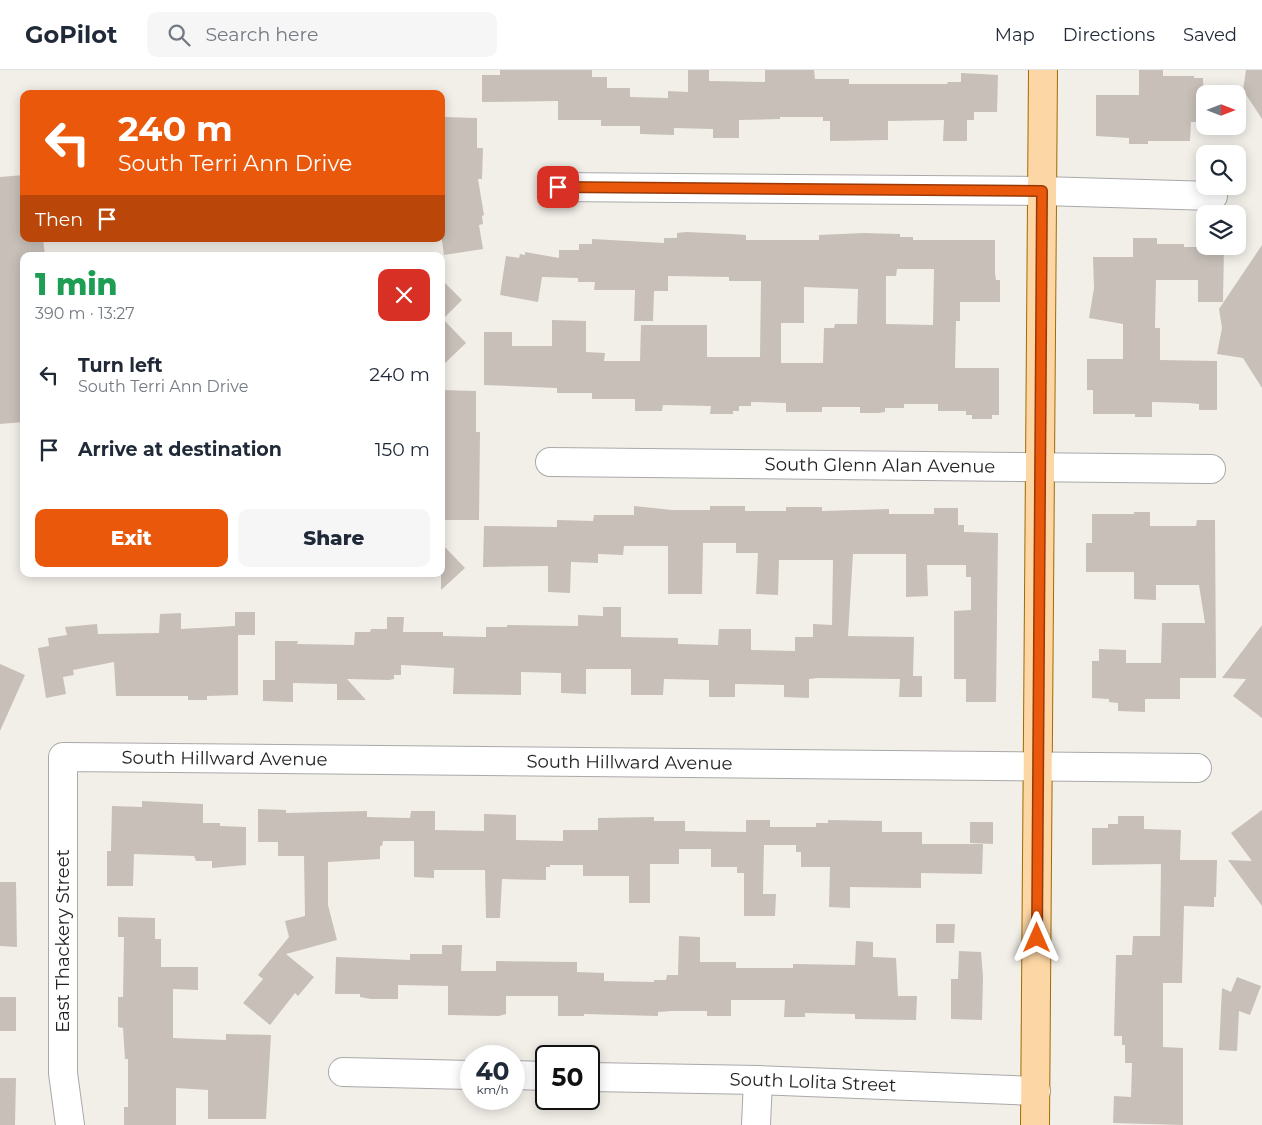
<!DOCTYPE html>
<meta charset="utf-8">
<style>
:root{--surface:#fff;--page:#f6f6f7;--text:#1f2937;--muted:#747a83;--line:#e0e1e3;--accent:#ea580c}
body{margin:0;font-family:Montserrat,sans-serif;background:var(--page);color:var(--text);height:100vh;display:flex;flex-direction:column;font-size:19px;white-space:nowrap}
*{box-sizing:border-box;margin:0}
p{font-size:16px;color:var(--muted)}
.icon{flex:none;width:28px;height:28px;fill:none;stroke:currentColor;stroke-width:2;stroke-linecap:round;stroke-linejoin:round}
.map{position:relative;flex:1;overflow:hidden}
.sheet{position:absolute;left:20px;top:182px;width:425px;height:325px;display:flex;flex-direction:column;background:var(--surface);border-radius:10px;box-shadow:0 2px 12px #0003}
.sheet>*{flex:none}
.guide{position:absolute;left:20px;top:20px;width:425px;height:152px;border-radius:10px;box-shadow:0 2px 12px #0003;background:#ea580c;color:#fff;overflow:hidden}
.needle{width:32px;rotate:90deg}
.controls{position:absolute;left:1196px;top:15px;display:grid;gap:10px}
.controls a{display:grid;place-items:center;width:50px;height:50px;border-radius:10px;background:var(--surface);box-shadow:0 2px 12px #0003;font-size:25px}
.speed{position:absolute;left:460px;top:975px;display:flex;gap:10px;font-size:25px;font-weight:700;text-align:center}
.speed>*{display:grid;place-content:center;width:65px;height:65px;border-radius:50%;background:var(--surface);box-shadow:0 2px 12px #0003;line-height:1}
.speed small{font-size:12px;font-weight:400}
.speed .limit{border:2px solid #111;border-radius:8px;background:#fff;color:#111}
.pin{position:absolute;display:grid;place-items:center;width:42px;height:42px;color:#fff;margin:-21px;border-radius:10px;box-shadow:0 2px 8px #0006}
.me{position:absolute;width:55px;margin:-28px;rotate:0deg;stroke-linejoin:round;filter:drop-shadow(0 0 4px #0008)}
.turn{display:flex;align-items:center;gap:18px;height:105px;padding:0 15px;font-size:22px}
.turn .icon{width:65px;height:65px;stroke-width:2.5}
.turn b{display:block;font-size:35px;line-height:42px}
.then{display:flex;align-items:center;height:48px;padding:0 15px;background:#0003;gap:10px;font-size:19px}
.round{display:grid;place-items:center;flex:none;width:52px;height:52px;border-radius:10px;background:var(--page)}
.headline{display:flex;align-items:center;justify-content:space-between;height:85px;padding:0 15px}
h1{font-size:30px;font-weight:800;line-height:38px;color:#1e9e55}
.action{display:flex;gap:10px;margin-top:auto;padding:10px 15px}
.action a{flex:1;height:58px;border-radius:10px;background:var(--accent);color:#fff;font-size:20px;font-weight:800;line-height:58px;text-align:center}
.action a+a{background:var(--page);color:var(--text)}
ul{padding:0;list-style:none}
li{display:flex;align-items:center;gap:15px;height:75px;padding:0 15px}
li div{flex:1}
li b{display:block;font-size:19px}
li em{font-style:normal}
header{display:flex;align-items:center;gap:30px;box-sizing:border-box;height:70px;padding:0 25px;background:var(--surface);border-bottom:1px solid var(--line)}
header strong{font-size:24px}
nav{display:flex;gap:28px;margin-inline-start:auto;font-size:18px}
.search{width:350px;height:45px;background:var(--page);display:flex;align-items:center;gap:12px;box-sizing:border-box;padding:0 18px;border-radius:10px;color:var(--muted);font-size:19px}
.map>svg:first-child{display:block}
.building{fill:#c7bfb8;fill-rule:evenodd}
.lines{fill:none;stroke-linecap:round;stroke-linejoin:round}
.minor-casing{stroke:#a9a9a9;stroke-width:30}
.major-casing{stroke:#a06b00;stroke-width:30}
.minor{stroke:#fff;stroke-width:28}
.major{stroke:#fcd6a4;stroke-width:28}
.route-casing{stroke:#983908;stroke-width:12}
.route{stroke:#ea580c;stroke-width:9}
.labels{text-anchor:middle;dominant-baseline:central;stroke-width:4;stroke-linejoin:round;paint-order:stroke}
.street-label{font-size:18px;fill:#222;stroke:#fff}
</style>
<header>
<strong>GoPilot</strong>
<div class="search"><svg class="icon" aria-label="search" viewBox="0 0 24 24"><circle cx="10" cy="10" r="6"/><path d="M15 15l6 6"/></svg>Search here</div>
<nav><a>Map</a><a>Directions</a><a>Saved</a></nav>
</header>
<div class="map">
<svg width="1262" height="1055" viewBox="0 0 1262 1055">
<rect width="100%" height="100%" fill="#f2efe9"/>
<!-- building -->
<path class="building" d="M500,0h92v7h15v11h23v9l38,1v-7l20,1v-22h21v11l56,1v-12h49l1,9h34v5h98l1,-2h13v-9l20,1 17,1 -1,37h-23v8h-7v21h-24l1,-21 -56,1v19l-58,1v-20h-7v-4h-43v2l-41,1v18h-26v-9l-39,-1v7l-34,-1v-8h-39v-6h-43v-19l-76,1v-27h18z
M1139,0h24v6h31v2h9l2,44h-14l-1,19h-42v3h-19v-6l-33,-2v-41h43z
M1246,0h16v49l-19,-29z
M442,47l35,1v30h6l-1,31h-4l6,36 -2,1 1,8 -4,1 4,24 -39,6 -3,-21 3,-84h-2z
M24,105v64h19l2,17h-21v166l-24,2v-247z
M686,162l45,2 15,1v5h73v-5l45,-2 36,1v3h13v3h82v33l1,7h4v22h-40v19h-4l-1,47h44v47h-7v4h-20v-4h-6v-4h-28v-7h-34v4h-19v4l-7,1h-18v-6h-38v5h-36v-9l-35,-1v4h-12v5h-6v3h-23l1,-8 -48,-1 -1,6h-27v-12h-43v-6h-35v-5l-73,-3v-53h28v14h40v-26l34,1v31l19,1 -1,8h36l1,-36h66v32h53l1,-76h-32v-4l-61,-1v15h-14l-1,30h-19l1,-31h-41l1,-8h-17v-4l-36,-1 -4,25 -38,-7 6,-39 13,2 1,-4 5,1v-3l34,6v-8h20v-6h13v-5l72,4v-5h13v-5zM897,199h37l-1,56 -47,-1v-48h10zM804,217l54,2 -1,35h-22l-1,4h-10l-1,35h-42v-40h23z
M1133,168h24v6h27v3h40l-1,55h-25v-22h-42l-1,48h5v32l57,1v49h-18v-6l-10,-1 -37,-1v15h-17v-3h-42v-24h-6v-31h36v-35l-34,-6 5,-30 -1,-31h40z
M1262,175v143l-19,-30 -26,-4 5,-26 -3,-19z
M441,209l21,21 -19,19 23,24 -25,24z
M441,320l35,1v41h4l-1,88h-38z
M634,436l38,4h38v-4h35v5h41v-4h36v4l67,-2v5h45v-6h24v17h6v7l34,1 -2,169h-30v-23h-12v-68l17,-1v-33h-5v-12h-39l1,31 -22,1v-43h-53l-5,82 66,1 -1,39h9v21h-23l1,-18 -82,-1 -9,1v19l-25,-1v-12l-49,-1v13h-26v-17l-45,-1 -1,16h-32v-26h-45v25l-25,-1v-20l-40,-1v23l-68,-1 1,-26 -53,-3v10h-7v4l-5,1 -42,-1 19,21h-29v-16l-44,-1v19l-30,-1v-21h12v-39h23l-1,3 57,1 1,-13h15l1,-3h16v-12h17l-1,15h40v4l43,1v-10h21v-2l71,1v-11l25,1v-9h18v30l57,1v6l40,1 1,-16h32v21l44,1v-14h18v-13l19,1 1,-65h-54l-1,35 -22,-1 2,-41h-22v-10h-33l-1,51h-34v-48h-44l-1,9 -25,-1v9l-27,-1 -1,31 -22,-1v-26l-65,1 1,-41 73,1v-7l36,1 1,-6h40z
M1134,442h16v14h46l1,-6h18l1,158h-36v21h-35v13l-27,-1v-8l-9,-1v-3l-17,-1v-37h7v-12l27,1v13h35l1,-40h43l-6,-38h-43v15l-22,-1v-27h-48v-29h6v-29h42z
M441,473l24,25 -24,22z
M235,542h20v23h-17v60l-31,1v4h-19v-4h-72l-2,-34 -41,8 1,5 -11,2 3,17 -20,4 -8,-50 11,-2 -1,-8 19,-3 -2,-8 32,-3 1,10 61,-1 1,-19 21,-1v16l54,-3z
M1262,555v93l-29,-22 13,-17 -24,-1z
M0,594l25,11 -25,56z
M142,731l61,3v19h17v3l26,1v38l-34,3v-7h-16l-2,-5 -60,-2 -1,32h-26v-35h4l1,-45 30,1z
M258,739l28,1v3l81,-2v6l43,1 1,-7h24v19l49,1v-17l32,1v25l47,1v-11h35v-12l56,-1v4h31v10l61,1v-12h24v7h46v-4h12v-3l54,1v11h40v12h61l-1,30 -61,-1v15l-71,-1v21l-21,-1 1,-40h-29v-15h-5v-7h-32l-1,49h13l-1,22h-31v-43h-7v-6h-26v-18h-32v15h-29v39h-21v-27h-46v-11h-33v2h-4v13l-44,-1 -2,39h-14l-1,-48h-51v8l-20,-1v-36h-31l-1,5h-2v13l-52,3v43l9,35 -51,14 28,23 -16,19 -3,-3 -25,32 -27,-22 20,-24 -5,-4 31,-38 -4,-16 20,-5 -1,-60h-26v-14h-20z
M1262,740v96l-34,-46 24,1 -21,-28z
M1118,746h26v13l37,1 -1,30h37l-1,37h-2v10l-30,-1 -2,77h-19v64l20,1v77l-70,-2 1,-27 17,1 1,-34h-7v-18h-3v-9h-8l2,-81h16l1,-19h27l1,-72 -69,1v-37h16v-4h10z
M970,752h23v22l-23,-1z
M0,812h16l1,65 -17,-1z
M118,847l37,1v21h6v28h37v23l-25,-1v49l53,2v-6l45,1 -5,84h-58v-29l-32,-2v37h-52v-18h4v-48h-3l-2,-31 -5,-1v-30h5l1,-60h-6z
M936,854h19l-1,19h-18z
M679,866l21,1v25h36v6h57v-4l62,1 1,-24 17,1v15l23,1 2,38h19l-1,24 -61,-1v-5l-50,-1v4h-21l1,-17h-54v16h-24v-5h-35l-14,1v4l-74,-2v2h-26v-20h-52v18l-7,2 -51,-1v-29l-50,-1v14h-27l-11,-2v-3h-25l1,-37 74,3v-6h32v-9h20l-1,26h35v-10l81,1v10l27,1v8l50,1v-2h12l1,-5h11z
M959,881l22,1 2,25 -1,43 -31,-1v-40h7z
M1237,907l24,9 -11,29 -11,-4 -2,40 -18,-1 3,-62 9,4z
M0,927h16v34h-16z
M0,1008h16l-1,47h-15z"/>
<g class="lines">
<!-- minor casing -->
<g class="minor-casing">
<g id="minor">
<path d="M558,117l484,4 171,5"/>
<path id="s1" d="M550,392l661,7"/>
<path d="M343,1002l128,3"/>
<path d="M514,1005l32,1"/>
<path id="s2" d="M589,1007l169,3 278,11"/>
<path id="s3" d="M70,1055l-7,-52v-316l1134,11"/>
<path d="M756,1055l2,-45"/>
</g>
</g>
<!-- major casing -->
<g class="major-casing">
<path id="major" d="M1035,1055l8,-1055"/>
</g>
<!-- minor -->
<use href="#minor" class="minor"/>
<!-- major -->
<use href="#major" class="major"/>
</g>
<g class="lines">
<!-- route casing -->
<g class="route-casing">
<path id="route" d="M558,117l484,4 -5,747"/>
</g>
<!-- route -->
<use href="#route" class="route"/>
</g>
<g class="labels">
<!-- street labels -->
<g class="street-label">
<text stroke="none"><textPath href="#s1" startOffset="330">South Glenn Alan Avenue</textPath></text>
<text stroke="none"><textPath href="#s3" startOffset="530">South Hillward Avenue</textPath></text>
<text stroke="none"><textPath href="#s3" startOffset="935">South Hillward Avenue</textPath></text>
<text transform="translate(63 871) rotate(-90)">East Thackery Street</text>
<text stroke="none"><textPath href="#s2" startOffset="224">South Lolita Street</textPath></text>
</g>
</g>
</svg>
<div class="controls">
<a><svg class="needle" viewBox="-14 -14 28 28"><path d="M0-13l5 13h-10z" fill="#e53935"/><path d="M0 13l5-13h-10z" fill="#747a83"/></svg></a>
<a><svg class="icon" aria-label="search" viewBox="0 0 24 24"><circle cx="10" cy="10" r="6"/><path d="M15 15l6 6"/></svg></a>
<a><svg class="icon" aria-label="layers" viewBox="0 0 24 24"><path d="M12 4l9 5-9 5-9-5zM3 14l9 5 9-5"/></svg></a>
</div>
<div class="speed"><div>40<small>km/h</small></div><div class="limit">50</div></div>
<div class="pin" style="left:558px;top:117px;background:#d93025"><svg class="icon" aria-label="arrive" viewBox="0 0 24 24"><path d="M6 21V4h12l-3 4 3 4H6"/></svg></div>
<svg class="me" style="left:1037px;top:868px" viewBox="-20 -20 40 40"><path d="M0-17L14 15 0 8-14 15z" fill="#ea580c" stroke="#fff" stroke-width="4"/></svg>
<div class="guide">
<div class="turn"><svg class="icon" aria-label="left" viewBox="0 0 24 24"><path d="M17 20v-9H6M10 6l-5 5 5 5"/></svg><div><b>240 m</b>South Terri Ann Drive</div></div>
<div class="then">Then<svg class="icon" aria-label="arrive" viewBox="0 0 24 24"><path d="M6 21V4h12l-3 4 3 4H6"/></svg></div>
</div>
<section class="sheet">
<div class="headline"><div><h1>1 min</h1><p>390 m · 13:27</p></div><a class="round" style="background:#d93025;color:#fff"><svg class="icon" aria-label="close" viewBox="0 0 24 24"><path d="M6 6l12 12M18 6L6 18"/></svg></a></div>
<ul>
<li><svg class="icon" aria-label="left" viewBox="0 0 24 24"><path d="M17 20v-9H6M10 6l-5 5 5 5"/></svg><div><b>Turn left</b><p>South Terri Ann Drive</p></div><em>240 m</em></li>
<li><svg class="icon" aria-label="arrive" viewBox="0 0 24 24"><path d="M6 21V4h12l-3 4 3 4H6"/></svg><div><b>Arrive at destination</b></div><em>150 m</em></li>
</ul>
<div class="action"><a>Exit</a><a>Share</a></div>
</section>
</div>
